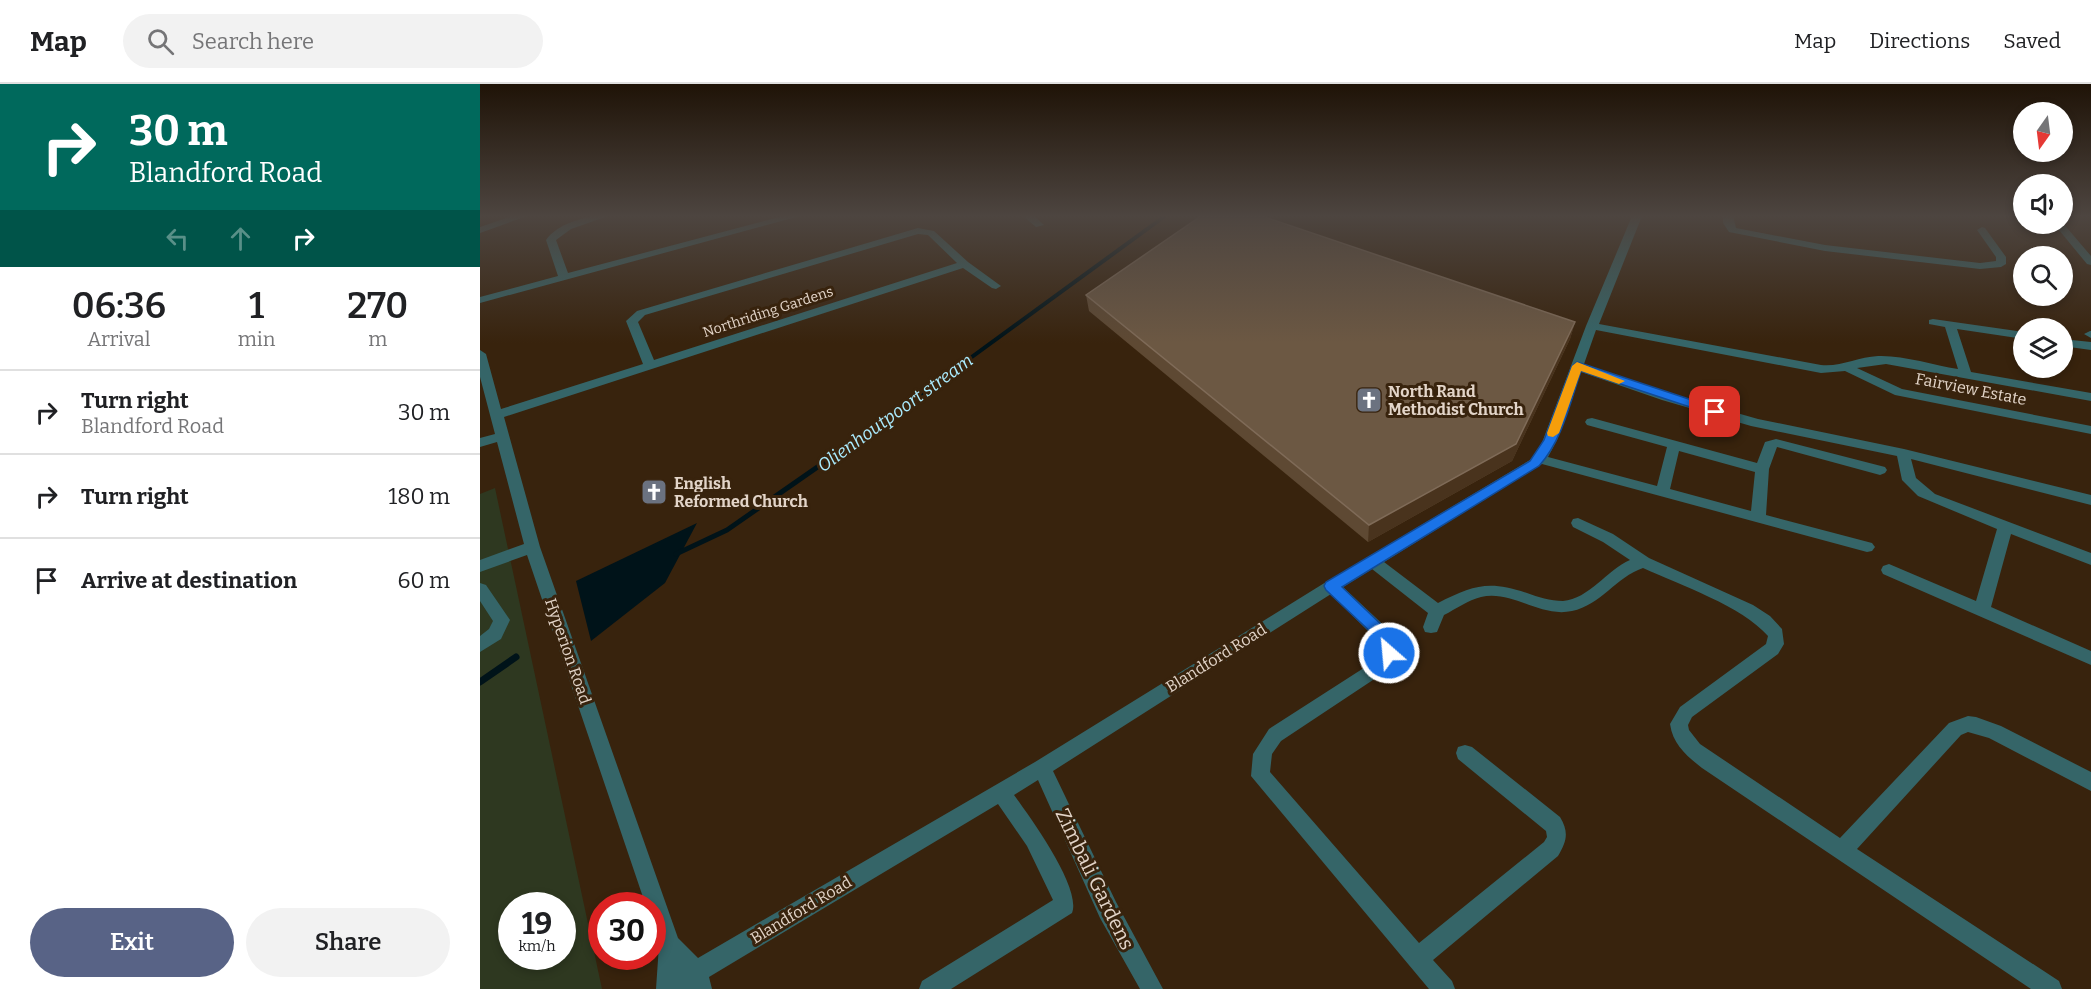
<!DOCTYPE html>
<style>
:root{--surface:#fff;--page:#f2f2f2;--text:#202124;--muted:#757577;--line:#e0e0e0;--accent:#586386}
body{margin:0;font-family:Bitter,serif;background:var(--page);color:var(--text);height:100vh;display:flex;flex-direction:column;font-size:22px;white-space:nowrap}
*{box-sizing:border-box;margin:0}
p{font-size:20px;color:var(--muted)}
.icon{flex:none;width:33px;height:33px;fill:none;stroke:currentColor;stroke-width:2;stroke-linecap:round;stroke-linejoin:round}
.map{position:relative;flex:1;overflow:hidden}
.side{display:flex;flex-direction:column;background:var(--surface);width:480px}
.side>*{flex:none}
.hud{background:#00695c;color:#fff;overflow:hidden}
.needle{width:39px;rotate:194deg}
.fabs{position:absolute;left:1533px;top:18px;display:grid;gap:12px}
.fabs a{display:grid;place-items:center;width:60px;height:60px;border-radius:50%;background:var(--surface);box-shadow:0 3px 9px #0003;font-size:30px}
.speed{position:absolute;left:18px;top:808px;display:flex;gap:12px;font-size:30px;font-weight:700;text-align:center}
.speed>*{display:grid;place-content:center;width:78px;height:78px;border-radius:50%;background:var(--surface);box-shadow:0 3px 9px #0003;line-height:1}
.speed small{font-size:15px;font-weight:400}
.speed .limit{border:9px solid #d22;background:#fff;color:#111}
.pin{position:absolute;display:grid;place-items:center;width:51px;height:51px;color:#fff;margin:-26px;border-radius:12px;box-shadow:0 3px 9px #0006}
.me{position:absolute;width:66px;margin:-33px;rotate:333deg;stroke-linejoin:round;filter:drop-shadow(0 0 4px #0008)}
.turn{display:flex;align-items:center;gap:21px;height:126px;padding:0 30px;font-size:27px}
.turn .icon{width:78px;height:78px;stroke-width:2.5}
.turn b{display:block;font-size:42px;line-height:51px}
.lanes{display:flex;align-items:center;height:57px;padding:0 30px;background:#0003;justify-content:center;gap:30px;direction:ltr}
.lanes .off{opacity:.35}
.eta{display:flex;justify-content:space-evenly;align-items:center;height:102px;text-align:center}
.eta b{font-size:36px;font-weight:600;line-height:42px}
.button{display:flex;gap:12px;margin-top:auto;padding:12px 30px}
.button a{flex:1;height:69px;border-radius:36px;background:var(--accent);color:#fff;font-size:24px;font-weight:600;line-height:69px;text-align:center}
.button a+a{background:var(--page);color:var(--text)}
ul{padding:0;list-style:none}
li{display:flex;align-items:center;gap:18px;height:84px;padding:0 30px;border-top:2px solid var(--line)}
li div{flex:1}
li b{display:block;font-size:22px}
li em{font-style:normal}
header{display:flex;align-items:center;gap:36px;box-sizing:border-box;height:84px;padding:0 30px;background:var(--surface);border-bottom:2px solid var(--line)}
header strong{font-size:28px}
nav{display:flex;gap:33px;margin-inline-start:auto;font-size:21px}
.search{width:420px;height:54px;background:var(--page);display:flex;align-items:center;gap:15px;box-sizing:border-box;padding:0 21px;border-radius:33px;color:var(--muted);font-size:22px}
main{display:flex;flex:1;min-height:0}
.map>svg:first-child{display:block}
.green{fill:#2e3820;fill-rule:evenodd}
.water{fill:#001319}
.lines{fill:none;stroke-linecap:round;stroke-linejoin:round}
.stream-far2{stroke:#001319;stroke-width:4}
.stream-far1{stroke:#001319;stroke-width:5}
.stream{stroke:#001319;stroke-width:7}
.minor{fill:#356568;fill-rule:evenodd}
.wall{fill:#5e4933}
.shaded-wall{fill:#49331d}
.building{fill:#6c5843;stroke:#7f6b58;stroke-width:1.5}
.route{fill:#1a73e8;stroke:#114b97;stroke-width:1.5}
.slow{fill:#f59e0b}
.labels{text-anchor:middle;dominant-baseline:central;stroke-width:6;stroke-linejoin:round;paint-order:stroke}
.far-street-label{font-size:14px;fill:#e3d5c9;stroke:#38230d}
.street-label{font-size:16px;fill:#e3d5c9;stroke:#38230d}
.poi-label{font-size:16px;font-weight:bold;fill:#e3d5c9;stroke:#38230d;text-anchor:start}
.water-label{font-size:18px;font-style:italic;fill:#abecff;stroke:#38230d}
.near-street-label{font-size:20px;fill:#e3d5c9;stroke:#38230d}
</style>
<header>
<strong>Map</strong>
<div class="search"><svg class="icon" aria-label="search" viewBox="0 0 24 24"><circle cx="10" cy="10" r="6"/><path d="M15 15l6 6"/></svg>Search here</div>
<nav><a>Map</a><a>Directions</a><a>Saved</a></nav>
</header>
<main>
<section class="side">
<div class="hud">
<div class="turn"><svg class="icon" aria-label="right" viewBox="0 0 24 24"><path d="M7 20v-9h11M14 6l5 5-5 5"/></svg><div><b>30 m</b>Blandford Road</div></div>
<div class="lanes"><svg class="icon off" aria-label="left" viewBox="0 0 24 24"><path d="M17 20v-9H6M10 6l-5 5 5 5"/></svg><svg class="icon off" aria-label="ahead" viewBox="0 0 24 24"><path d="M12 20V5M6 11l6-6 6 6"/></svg><svg class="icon" aria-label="right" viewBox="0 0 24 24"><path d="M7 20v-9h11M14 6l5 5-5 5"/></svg></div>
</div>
<div class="eta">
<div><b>06:36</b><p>Arrival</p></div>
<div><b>1</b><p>min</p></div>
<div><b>270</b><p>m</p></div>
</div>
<ul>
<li><svg class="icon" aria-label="right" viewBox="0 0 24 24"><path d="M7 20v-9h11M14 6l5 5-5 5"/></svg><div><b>Turn right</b><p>Blandford Road</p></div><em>30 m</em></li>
<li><svg class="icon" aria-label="right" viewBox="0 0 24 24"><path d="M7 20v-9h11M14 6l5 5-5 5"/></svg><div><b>Turn right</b></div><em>180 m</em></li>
<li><svg class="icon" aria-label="arrive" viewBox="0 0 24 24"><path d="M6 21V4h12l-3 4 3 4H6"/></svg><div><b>Arrive at destination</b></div><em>60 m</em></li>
</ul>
<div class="button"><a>Exit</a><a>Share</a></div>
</section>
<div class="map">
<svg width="1611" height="905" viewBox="0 0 1611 905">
<rect width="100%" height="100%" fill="#38230d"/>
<!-- green -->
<path class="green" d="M15,404l107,501h-122v-495zM32,822h50v51h-50z"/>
<!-- water -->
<path class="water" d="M217,439l-32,60 -74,58 -15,-60z"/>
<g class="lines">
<!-- stream-far2 -->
<path class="stream-far2" d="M426,321l259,-189"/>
<!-- stream-far1 -->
<path class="stream-far1" d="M196,470l51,-24 181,-126"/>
<!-- stream -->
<path class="stream" d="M0,598l36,-25"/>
<!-- minor -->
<path class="minor" d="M32,132h15l-47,17v-6z
M112,132h16l-37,13 -15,11 12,33 215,-57h17l-320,87v-6l78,-21 -12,-36c11,-15 28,-19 46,-24z
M543,132h11l10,9 -8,2z
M1152,132h10l-43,108 222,41c20,2 37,-8 57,-9 25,-1 55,9 80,13l-13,-42 -16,-3v-4l4,-1 91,13v7l-67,-10 14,43 120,21v8l-205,-37 -29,4 45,21 189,37v8l-196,-39 -50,-24 -24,2 -225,-43 -12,34 86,30 88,25 146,30 187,46v10l-180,-46 5,19 19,16 156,59v12l-80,-31 -20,73 100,44v14l-208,-91 -2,-4 2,-4 6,-2 87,37 21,-72 -79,-33 -16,-16 -5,-24 -146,-30 -89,-26 -81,-28 -24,68 -9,17 109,29 10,-39 -80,-22 -2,-3 2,-3 5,-1 165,45 8,-21 11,-3 109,28 2,3 -2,3 -5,2 -103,-28 -8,22 -3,46 106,28 3,4 -3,4 -5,1 -325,-88 -158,98 54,41c35,-18 51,-23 89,-10 11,4 23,8 36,8 26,-2 44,-31 67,-41l-27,-18 -30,-15 -2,-4 2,-4 5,-1 35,16 36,24 104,47 17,11 12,13 2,15 -6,10 -86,63 -4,8 1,5 11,14 140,94 109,-115 19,-7 8,1 25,9 90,46v19l-102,-53 -21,-6 -7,3 -104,114 202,132 3,8h-31l-329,-221c-15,-12 -29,-23 -32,-44l10,-17 86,-63 2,-8c-26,-30 -88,-51 -125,-68 -27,9 -42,37 -71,43 -32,7 -59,-21 -91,-14 -13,3 -25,12 -37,18l-7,17 -6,1 -6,-1 -2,-5 5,-14 -56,-44 -29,18 48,45 6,21 -15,21 -101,67 -9,13 -2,18 149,171 125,-101 3,-5 -1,-6 -88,-72 -2,-6 2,-6 7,-2 7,2 88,70c9,15 7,24 -2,39l-125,104 19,21 3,8h-26l-178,-213 2,-22 16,-25 101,-65 10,-12 -3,-12 -46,-46 -278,177 63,131 47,87h-23l-40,-71 -62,-138 -24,15c16,22 68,93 58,118l-121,76h-32l3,-8 131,-81 -26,-54 -29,-42 -289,173 3,12h-56l3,-44 -7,-19v-20h-6l-119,-351 -47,17v-12l44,-16 -27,-102 -17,5v-9l15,-4 -15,-57v-27l6,4 15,55 142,-45 -17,-43 11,-10 281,-83 16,3 34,31 33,24 -5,3 -4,-1 -29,-20 -459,149 36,130 138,391 20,20 337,-196 291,-180 204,-122 8,-9 5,-11 43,-114zM438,150l10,1 29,28 -303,97 -16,-38 7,-7zM1199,367l76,21 -4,39 -81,-22z
M1243,132h10l3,12 89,17 155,18 16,-2v-4l-19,-27 5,-3 3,1 21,29v7l-5,3 -21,2 -155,-18 -96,-19 -6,-9z
M1582,138l29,34v9l-4,-1 -33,-40z
M1610,247h1v7l-7,-4z
M1582,255l29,3v8l-29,-4z
M0,499l6,2 24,35 -9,19 -21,13v-16l9,-7 4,-8 -13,-20z"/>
</g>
<!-- wall -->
<path class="wall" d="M606,211l489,27 -5,17 -58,122 -144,81 -279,-231z"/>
<!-- shaded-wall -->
<path class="shaded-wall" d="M1095,238l-5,17 -58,122 -144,81 1,-17z"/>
<!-- building -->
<path class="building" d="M721,132h61l313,106 -59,122 -147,81 -283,-230z"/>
<!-- sky -->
<linearGradient id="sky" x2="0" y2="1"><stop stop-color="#1f1307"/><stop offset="0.51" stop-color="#4d4540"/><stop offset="1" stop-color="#4d4540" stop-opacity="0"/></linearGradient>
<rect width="1611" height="259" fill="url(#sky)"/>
<!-- route -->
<path class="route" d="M1097,278l142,47 2,3 -2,2h-8l-130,-43c-11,32 -19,70 -42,95l-197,121 48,46 7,20 -3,5 -5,1 -5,-1 -6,-19 -52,-49 -2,-4 2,-4 204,-121 14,-21 28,-74z"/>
<!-- slow -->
<path class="slow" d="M1097,278l48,19 -6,3 -38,-13 -22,62 -6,4 -5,-1 -1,-3 25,-67z"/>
<!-- icons -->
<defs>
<g id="church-square" transform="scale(1.35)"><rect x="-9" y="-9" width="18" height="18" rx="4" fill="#6b7280" stroke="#38230d"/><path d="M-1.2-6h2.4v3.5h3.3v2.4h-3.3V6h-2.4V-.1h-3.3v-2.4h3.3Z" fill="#fff"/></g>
</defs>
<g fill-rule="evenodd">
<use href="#church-square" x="889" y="316"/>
<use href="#church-square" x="174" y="408"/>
</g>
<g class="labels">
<!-- far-street labels -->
<g class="far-street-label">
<text transform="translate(288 228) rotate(-18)">Northriding Gardens</text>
</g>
<!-- street labels -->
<g class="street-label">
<text transform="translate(1491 305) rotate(11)">Fairview Estate</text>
<text transform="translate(88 567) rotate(71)">Hyperion Road</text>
<text transform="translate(736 574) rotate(-32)">Blandford Road</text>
<text transform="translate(321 826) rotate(-31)">Blandford Road</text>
</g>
<!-- poi labels -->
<g class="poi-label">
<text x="908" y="307">North Rand<tspan x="908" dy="18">Methodist Church</tspan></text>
<text x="194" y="399">English<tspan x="194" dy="18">Reformed Church</tspan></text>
</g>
<!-- water labels -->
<g class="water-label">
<text transform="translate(415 329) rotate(-36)">Olienhoutpoort stream</text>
</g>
<!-- near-street labels -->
<g class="near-street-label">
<text transform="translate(615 795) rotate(64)">Zimbali Gardens</text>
</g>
</g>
</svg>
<div class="fabs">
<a><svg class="needle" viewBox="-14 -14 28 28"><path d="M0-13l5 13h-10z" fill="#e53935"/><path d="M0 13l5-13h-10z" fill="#757577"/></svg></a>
<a><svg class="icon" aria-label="sound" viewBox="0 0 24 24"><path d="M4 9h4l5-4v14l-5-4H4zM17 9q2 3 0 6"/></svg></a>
<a><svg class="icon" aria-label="search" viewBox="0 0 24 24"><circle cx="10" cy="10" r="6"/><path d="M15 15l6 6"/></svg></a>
<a><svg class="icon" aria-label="layers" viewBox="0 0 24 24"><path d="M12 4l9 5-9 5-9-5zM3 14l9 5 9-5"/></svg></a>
</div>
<div class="speed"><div>19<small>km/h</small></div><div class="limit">30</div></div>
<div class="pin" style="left:1235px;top:328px;background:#d93025"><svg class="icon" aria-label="arrive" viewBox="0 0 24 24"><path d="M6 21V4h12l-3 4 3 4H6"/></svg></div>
<svg class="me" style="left:909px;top:569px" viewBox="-20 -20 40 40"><circle r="17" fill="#1a73e8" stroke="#fff" stroke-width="3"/><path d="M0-11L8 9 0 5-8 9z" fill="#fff"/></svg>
</div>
</main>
